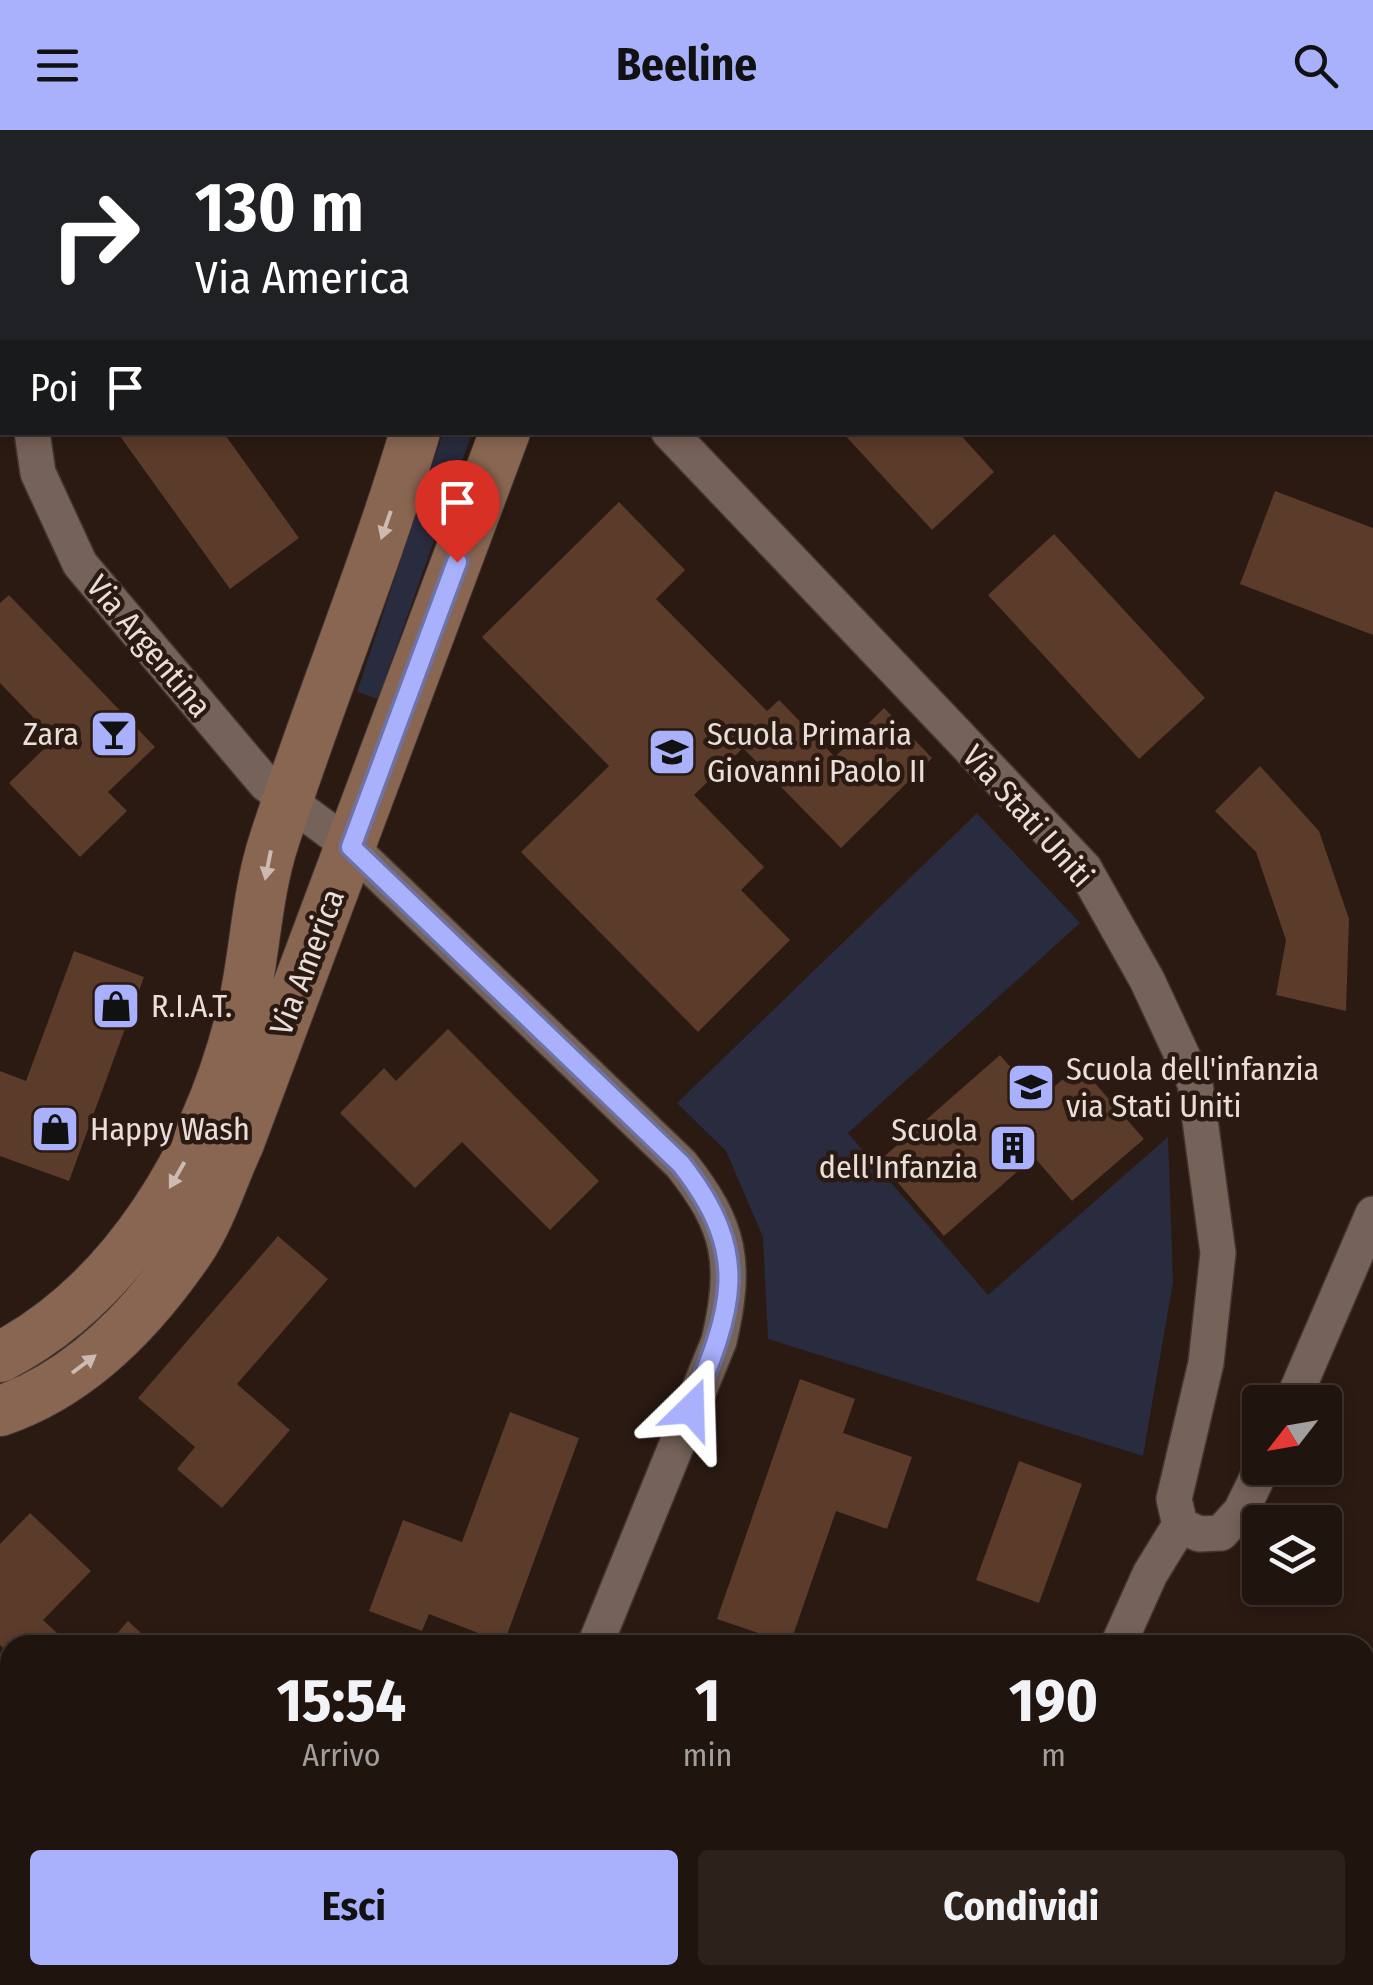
<!DOCTYPE html>
<html lang="it">
<style>
:root{--surface:#20140e;--page:#2d211c;--text:#f1f3f6;--muted:#a29e9e;--line:#3d332e;--accent:#a9b0fc}
body{margin:0;font-family:"Fira Sans Condensed",sans-serif;background:var(--page);color:var(--text);height:100vh;display:flex;flex-direction:column;font-size:38px;white-space:nowrap}
*{box-sizing:border-box;margin:0}
p{font-size:32px;color:var(--muted)}
.icon{flex:none;width:55px;height:55px;fill:none;stroke:currentColor;stroke-width:2;stroke-linecap:round;stroke-linejoin:round}
.map{position:relative;flex:1;overflow:hidden}
.panel{position:absolute;left:0px;top:1505px;width:1375px;height:350px;display:flex;flex-direction:column;background:var(--surface);border-radius:30px 30px 0 0;box-shadow:0 5px 15px #0003,0 0 0 2px var(--line)}
.panel>*{flex:none}
.top-card{position:absolute;left:0px;top:0px;width:1375px;height:305px;box-shadow:0 5px 15px #0003,0 0 0 2px var(--line);background:#202124;color:#fff;overflow:hidden}
.needle{width:65px;rotate:239deg}
.tools{position:absolute;left:1242px;top:1255px;display:grid;gap:20px}
.tools a{display:grid;place-items:center;width:100px;height:100px;border-radius:10px;background:var(--surface);box-shadow:0 5px 15px #0003,0 0 0 2px var(--line);font-size:50px}
.pin{position:absolute;display:grid;place-items:center;width:85px;height:85px;color:#fff;margin:-102px -42px;border-radius:50% 50% 50% 0;rotate:-45deg;box-shadow:0 0 10px #0007}
.pin .icon{rotate:45deg}
.me{position:absolute;width:110px;margin:-55px;rotate:22deg;stroke-linejoin:round;filter:drop-shadow(0 0 8px #0008)}
.turn{display:flex;align-items:center;gap:35px;height:210px;padding:0 30px;font-size:45px}
.turn .icon{width:130px;height:130px;stroke-width:2.5}
.turn b{display:block;font-size:70px;line-height:85px}
.then{display:flex;align-items:center;height:95px;padding:0 30px;background:#0003;gap:20px;font-size:38px}
.eta{display:flex;justify-content:space-evenly;align-items:center;height:170px;text-align:center}
.eta b{font-size:60px;font-weight:700;line-height:70px}
.button{display:flex;gap:20px;margin-top:auto;padding:20px 30px}
.button a{flex:1;height:115px;border-radius:10px;background:var(--accent);color:#111;font-size:40px;font-weight:700;line-height:115px;text-align:center}
.button a+a{background:var(--page);color:var(--text)}
header{display:flex;justify-content:space-between;align-items:center;height:130px;padding:0 30px;background:var(--accent);color:#111;font-size:45px;font-weight:700}
.map>svg:first-child{display:block}
.green{fill:#292b3e}
.building{fill:#5b3b2a}
.lines{fill:none;stroke-linecap:round;stroke-linejoin:round}
.lane-casing{stroke:#423531;stroke-width:20}
.street-casing{stroke:#423531;stroke-width:38}
.secondary-casing{stroke:#423531;stroke-width:52}
.path{stroke:#867871;stroke-width:6;stroke-dasharray:8 8;stroke-linecap:butt}
.lane{stroke:#756258;stroke-width:18}
.street{stroke:#756258;stroke-width:35}
.secondary{stroke:#896652;stroke-width:50}
.oneway{fill:#cdbab0}
.route-casing{stroke:#6e72a4;stroke-width:25}
.route{stroke:#a9b0fc;stroke-width:18}
.labels{text-anchor:middle;dominant-baseline:central;stroke-width:9;stroke-linejoin:round;paint-order:stroke}
.street-label{font-size:32px;fill:#eaded9;stroke:#2a1a12}
.poi-label{font-size:32px;fill:#eaded9;stroke:#2a1a12;text-anchor:start}
</style>
<header><svg class="icon" aria-label="menu" viewBox="0 0 24 24"><path d="M4 6h16M4 12h16M4 18h16"/></svg>Beeline<svg class="icon" aria-label="search" viewBox="0 0 24 24"><circle cx="10" cy="10" r="6"/><path d="M15 15l6 6"/></svg></header>
<div class="map">
<svg width="1373" height="1855" viewBox="0 0 1373 1855">
<rect width="100%" height="100%" fill="#2a1a12"/>
<!-- green -->
<path class="green" d="M1073,0h300v122l-1,-120z
M443,303h29l-94,266 -21,-7z
M977,683l103,110 -232,210 140,162 180,-158 5,145 -30,174 -375,-117 -5,-102 -37,-86 -49,-48z"/>
<!-- building -->
<path class="building" d="M117,302h106l76,106 -69,51z
M842,302h116l36,40 -62,58z
M1275,361l98,37v107l-133,-51z
M619,372l66,68 -29,29 111,112 12,-11 56,57 49,-49 48,50 -91,90 -98,-100 -49,47 70,72 -23,23 49,50 -92,92 -177,-180 88,-86 -127,-129z
M1054,404l151,164 -66,61 -151,-164z
M9,465l146,152 -47,45 19,19 -47,46 -71,-74 45,-44 -54,-56v-80z
M1260,636l59,65 30,88 -3,92 -70,-16 10,-55 -30,-88 -41,-41z
M74,821l70,26 -75,204 -69,-25v-85l26,10z
M448,899l151,152 -49,49 -88,-88 -47,46 -75,-75 44,-45 12,13z
M1000,925l39,45 40,-35 65,74 -72,62 -38,-44 -90,79 -65,-75z
M278,1106l50,43 -91,105 53,46 -68,78 -45,-39 18,-22 -57,-49z
M800,1249l55,20 -12,34 69,24 -25,72 -51,-18 -46,133 -73,-25z
M510,1282l69,26 -75,205 -75,-29 -7,17 -53,-20 34,-91 59,22z
M1019,1331l63,23 -43,119 -63,-23z
M30,1383l61,58 -48,49 27,25h-60v10l-10,-10v-101z
M128,1491l26,24h-47z
M10,1797v48h86l11,10h-107v-48z
M781,1845h86l-4,10h-69l-15,-5z"/>
<g class="lines">
<!-- lane casing -->
<g class="lane-casing">
<path id="lane" d="M1365,1715l8,-4
M1365,1830l8,-4
M1135,1855l11,-10
M1308,1855l22,-10"/>
</g>
<!-- street casing -->
<g class="street-casing">
<path id="street" d="M0,75l2,5
M32,302l6,41 42,91 186,220 85,63 330,317c50,63 56,99 38,177l-124,304
M669,302l415,436 63,112 48,103 23,170 -12,110 -32,136 6,26
M1292,1272l81,-188
M1180,1395l19,9 22,-1 20,-22 21,-43
M1118,1515l32,-71 30,-49
M457,1855l4,-10
M967,1855l4,-10"/>
</g>
<!-- secondary casing -->
<g class="secondary-casing">
<path id="secondary" d="M526,2l1,-2
M609,2l1,-2
M0,1227c125,-65 206,-204 240,-337 15,-58 15,-121 34,-179 44,-137 100,-270 141,-409
M0,1281c80,-27 143,-93 190,-162 21,-31 33,-72 49,-106l266,-711"/>
</g>
<!-- path -->
<path class="path" d="M1373,1659v1"/>
<!-- lane -->
<use href="#lane" class="lane"/>
<!-- street -->
<use href="#street" class="street"/>
<!-- secondary -->
<use href="#secondary" class="secondary"/>
</g>
<!-- one-way arrows -->
<defs><path id="oneway-solid" d="M-6-.8H1V-3.2L6.5 0L1 3.2V.8H-6Z" transform="scale(2.5)"/></defs>
<g class="oneway">
<use href="#oneway-solid" transform="translate(386 395) rotate(109)"/>
<use href="#oneway-solid" transform="translate(268 735) rotate(101)"/>
<use href="#oneway-solid" transform="translate(177 1045) rotate(120)"/>
<use href="#oneway-solid" transform="translate(84 1234) rotate(-37)"/>
</g>
<g class="lines">
<!-- route casing -->
<g class="route-casing">
<path id="route" d="M457,432l-106,285 330,317c72,92 51,144 10,245"/>
</g>
<!-- route -->
<use href="#route" class="route"/>
</g>
<!-- icons -->
<defs>
<g id="bar-square" transform="scale(2.5)"><rect x="-9" y="-9" width="18" height="18" rx="4" fill="#a9b0fc" stroke="#2a1a12"/><path d="M-6-5H6L.8 .8V4.5H3.5V6h-7V4.5H-.8V.8Z" fill="#111"/></g>
<g id="school-square" transform="scale(2.5)"><rect x="-9" y="-9" width="18" height="18" rx="4" fill="#a9b0fc" stroke="#2a1a12"/><path d="M0-5L7-2L0 1L-7-2ZM-4 1L0 2.5L4 1V4Q0 6-4 4Z" fill="#111"/></g>
<g id="shop-square" transform="scale(2.5)"><rect x="-9" y="-9" width="18" height="18" rx="4" fill="#a9b0fc" stroke="#2a1a12"/><path d="M-5-2.5h2.3a2.7 3.5 0 0 1 5.4 0H5L5.5 6h-11ZM-1.5-2.5h3a1.5 2.3 0 0 0-3 0Z" fill="#111"/></g>
<g id="building-square" transform="scale(2.5)"><rect x="-9" y="-9" width="18" height="18" rx="4" fill="#a9b0fc" stroke="#2a1a12"/><path d="M-4-6H4V6H1V3H-1V6H-4ZM-2.5-4.3h1.7v1.8h-1.7ZM.8-4.3h1.7v1.8H.8ZM-2.5-1h1.7V.8h-1.7ZM.8-1h1.7V.8H.8Z" fill="#111"/></g>
</defs>
<g fill-rule="evenodd">
<use href="#bar-square" x="114" y="604"/>
<use href="#school-square" x="672" y="622"/>
<use href="#shop-square" x="116" y="876"/>
<use href="#school-square" x="1031" y="957"/>
<use href="#shop-square" x="55" y="999"/>
<use href="#building-square" x="1013" y="1018"/>
</g>
<g class="labels">
<!-- street labels -->
<g class="street-label">
<text transform="translate(149 516) rotate(50)">Via Argentina</text>
<text transform="translate(1028 686) rotate(48)">Via Stati Uniti</text>
<text transform="translate(307 832) rotate(-69)">Via America</text>
</g>
<!-- poi labels -->
<g class="poi-label">
<text x="79" y="604" text-anchor="end">Zara</text>
<text x="707" y="604">Scuola Primaria<tspan x="707" dy="37">Giovanni Paolo II</tspan></text>
<text x="151" y="876">R.I.A.T.</text>
<text x="1066" y="939">Scuola dell'infanzia<tspan x="1066" dy="37">via Stati Uniti</tspan></text>
<text x="90" y="999">Happy Wash</text>
<text x="978" y="1000" text-anchor="end">Scuola<tspan x="978" dy="37">dell'Infanzia</tspan></text>
</g>
</g>
</svg>
<div class="tools">
<a><svg class="needle" viewBox="-14 -14 28 28"><path d="M0-13l5 13h-10z" fill="#e53935"/><path d="M0 13l5-13h-10z" fill="#a29e9e"/></svg></a>
<a><svg class="icon" aria-label="layers" viewBox="0 0 24 24"><path d="M12 4l9 5-9 5-9-5zM3 14l9 5 9-5"/></svg></a>
</div>
<div class="pin" style="left:457px;top:432px;background:#d93025"><svg class="icon" aria-label="arrive" viewBox="0 0 24 24"><path d="M6 21V4h12l-3 4 3 4H6"/></svg></div>
<svg class="me" style="left:691px;top:1279px" viewBox="-20 -20 40 40"><path d="M0-17L14 15 0 8-14 15z" fill="#a9b0fc" stroke="#fff" stroke-width="4"/></svg>
<div class="top-card">
<div class="turn"><svg class="icon" aria-label="right" viewBox="0 0 24 24"><path d="M7 20v-9h11M14 6l5 5-5 5"/></svg><div><b>130 m</b>Via America</div></div>
<div class="then">Poi<svg class="icon" aria-label="arrive" viewBox="0 0 24 24"><path d="M6 21V4h12l-3 4 3 4H6"/></svg></div>
</div>
<section class="panel">
<div class="eta">
<div><b>15:54</b><p>Arrivo</p></div>
<div><b>1</b><p>min</p></div>
<div><b>190</b><p>m</p></div>
</div>
<div class="button"><a>Esci</a><a>Condividi</a></div>
</section>
</div>
